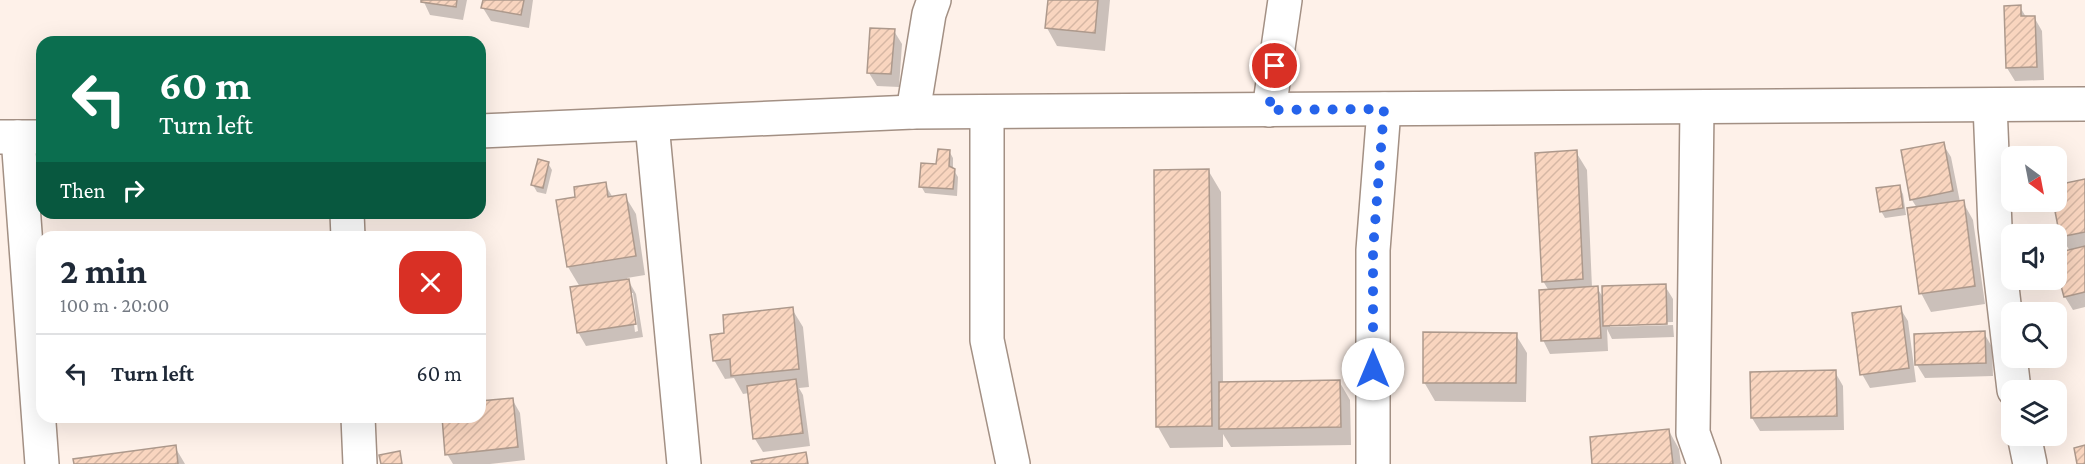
<!DOCTYPE html>
<meta charset="utf-8">
<style>
:root{--surface:#fff;--page:#f6f6f7;--text:#1f2937;--muted:#747a83;--line:#e0e1e3}
body{margin:0;font-family:"Crimson Pro",serif;background:var(--page);color:var(--text);height:100vh;display:flex;flex-direction:column;font-size:22px;white-space:nowrap}
*{box-sizing:border-box;margin:0}
p{font-size:20px;color:var(--muted)}
.icon{flex:none;width:33px;height:33px;fill:none;stroke:currentColor;stroke-width:2;stroke-linecap:round;stroke-linejoin:round}
.map{position:relative;flex:1;overflow:hidden}
.side{position:absolute;left:36px;top:231px;width:450px;height:192px;display:flex;flex-direction:column;background:var(--surface);border-radius:18px;box-shadow:0 6px 24px #0002}
.side>*{flex:none}
.guide{position:absolute;left:36px;top:36px;width:450px;height:183px;border-radius:18px;box-shadow:0 6px 24px #0002;background:#0b6e4f;color:#fff;overflow:hidden}
.needle{width:39px;rotate:148deg}
.controls{position:absolute;left:2001px;top:146px;display:grid;gap:12px}
.controls a{display:grid;place-items:center;width:66px;height:66px;border-radius:12px;background:var(--surface);box-shadow:0 6px 24px #0002;font-size:30px}
.pin{position:absolute;display:grid;place-items:center;width:51px;height:51px;color:#fff;margin:-26px;border:3px solid #fff;border-radius:50%;box-shadow:0 2px 6px #0007}
.me{position:absolute;width:66px;margin:-33px;rotate:0deg;stroke-linejoin:round;filter:drop-shadow(0 0 4px #0008)}
.turn{display:flex;align-items:center;gap:21px;height:126px;padding:0 24px;font-size:27px}
.turn .icon{width:78px;height:78px;stroke-width:2.5}
.turn b{display:block;font-size:42px;line-height:51px}
.then{display:flex;align-items:center;height:57px;padding:0 24px;background:#0003;gap:12px;font-size:22px}
.round{display:grid;place-items:center;flex:none;width:63px;height:63px;border-radius:18px;background:var(--page)}
.headline{display:flex;align-items:center;justify-content:space-between;height:102px;padding:0 24px}
h1{font-size:36px;font-weight:700;line-height:45px}
ul{padding:0;list-style:none}
li{display:flex;align-items:center;gap:18px;height:78px;padding:0 24px;border-top:2px solid var(--line)}
li div{flex:1}
li b{display:block;font-size:22px}
li em{font-style:normal}
.map>svg:first-child{display:block}
.shadow{fill:#0003;fill-rule:evenodd}
.building{fill:url(#building-hatch);stroke:#ad998c;stroke-width:1.5}
.lines{fill:none;stroke-linecap:round;stroke-linejoin:round}
.minor-casing{stroke:#a39084;stroke-width:36}
.tertiary-casing{stroke:#a39084;stroke-width:36}
.minor{stroke:#fff;stroke-width:33}
.tertiary{stroke:#fff;stroke-width:33}
.route{stroke:#2563eb;stroke-width:10;stroke-dasharray:0 18}
</style>
<div class="map">
<svg width="2085" height="464" viewBox="0 0 2085 464">
<defs>
<pattern id="building-hatch" width="6" height="6" patternUnits="userSpaceOnUse" patternTransform="scale(1.5)"><rect width="6" height="6" fill="#f9d5bf"/><path d="M-1 1l2-2M0 6l6-6M5 7l2-2" fill="none" stroke="#d6b7a4"/></pattern>
</defs>
<rect width="100%" height="100%" fill="#fef1e9"/>
<!-- shadow -->
<path class="shadow" d="M423,0h44l-4,20 -33,-5z
M484,0h49l-4,28 -38,-7 -8,-13z
M1049,0h61l-5,51 -48,-5 -10,-18z
M2020,7l6,10h8l8,14 2,49 -29,1 -8,-13z
M894,31l8,13 -3,43 -22,-1 -8,-13z
M1943,144l8,13 9,45h3l10,18 12,84 -54,8 -10,-19 -4,-85 -5,-8z
M949,151l4,7v11l5,8 -1,19 -32,-3 -4,-7z
M1576,152l11,18 5,118h5l7,11 61,-13 8,13v23l-63,2v3l63,-2 1,12 -62,2 -5,-10 1,22 -58,3 -7,-14 6,-49 -6,-10z
M548,163l4,7 -6,24 -9,-2 -4,-7z
M1208,170l13,22 2,191 116,-2 11,19 1,45 -120,2 -8,-13v13l-53,1 -12,-21z
M2085,181v126l-12,3 -8,-13 -9,-36 14,-10 -9,-14 -7,-36z
M605,184l8,14 12,-2 11,18 9,61 -18,3 9,16 7,43 -57,9 -8,-14 2,-45 -12,-20 9,-69zM630,293h3l5,38 -3,1z
M1899,187l4,7 3,21 -21,3 -4,-7z
M1900,308l8,13 8,61 -46,6 -8,-14z
M792,309l11,18 6,60 -10,1 4,7 7,51 -47,6 -8,-13 -6,-46 -6,1 -9,-16 -9,1 -11,-19 12,-26z
M1984,333l8,14 1,29 -68,2 -8,-13z
M1516,335l11,18 -1,49 -91,-1 -11,-19z
M1835,372l8,14 1,44 -84,1 -8,-13z
M512,399l8,14 5,47 -35,4h-37l-6,-10 -4,-37h37v-14z
M1669,431l10,18 2,15h-87z
M175,447l10,17h-110z"/>
<!-- building -->
<path class="building" d="M421,0h36l-1,7 -35,-5z
M483,0h41l-3,15 -40,-7z
M1048,0h50l-3,33 -50,-5z
M2021,5v11h14l2,51 -31,1 -2,-62z
M870,28l25,1 -4,45 -24,-1z
M1944,142l9,49 -43,9 -9,-50z
M938,149l12,1 -1,16 6,3 -2,20 -34,-2 2,-24 15,1z
M1577,150l6,129 -41,3 -7,-129z
M538,159l11,3 -6,26 -12,-3z
M1209,169l3,257 -56,1 -2,-257z
M2085,179v53l-25,5 -7,-36h3v-16z
M606,182l2,15 18,-3 10,62 -69,11 -11,-67 19,-3 -1,-10z
M1900,185l3,23 -23,4 -4,-24z
M1964,200l11,86 -56,8 -12,-86z
M2085,246v46l-21,5 -8,-30v-14z
M629,279l7,45 -59,9 -7,-46z
M1666,284l1,40 -64,2 -1,-40z
M1598,286l3,52 -60,3 -2,-51z
M1901,306l8,62 -49,7 -8,-62z
M793,307l6,62 -68,7 -1,-17 -17,2 -3,-26 14,-2 -1,-18z
M1985,331l1,32 -71,2 -1,-31z
M1423,332l94,1 -1,50h-93z
M1836,370l1,46 -86,2 -1,-46z
M796,379l7,54 -50,6 -6,-53z
M1340,380l1,47 -122,2v-47z
M513,398l5,49 -73,8 -3,-38h38v-16z
M1669,429l4,35h-81l-2,-27z
M176,445l2,19h-104l-1,-5z
M2085,445v19h-8l-3,-16z
M400,451l2,13h-21l-2,-9z
M806,452l2,12h-56l-1,-3z"/>
<g class="lines">
<!-- minor casing -->
<g class="minor-casing">
<path id="minor" d="M1990,105l5,122 19,163
M1697,108l-4,325 11,31
M1269,110l16,-110
M913,112l16,-98 5,-14
M987,113v227l26,124
M652,124l32,340
M18,137l24,327
M347,213l1,24
M358,417l2,47
M2024,435l6,29
M1373,464v-214l11,-141"/>
</g>
<!-- tertiary casing -->
<g class="tertiary-casing">
<path id="tertiary" d="M480,131l433,-19 1172,-8
M0,137h42"/>
</g>
<!-- minor -->
<use href="#minor" class="minor"/>
<!-- tertiary -->
<use href="#tertiary" class="tertiary"/>
</g>
<g class="lines">
<!-- route -->
<path class="route" d="M1275,66l-6,44 115,-1 -11,141v119"/>
</g>
</svg>
<div class="controls">
<a><svg class="needle" viewBox="-14 -14 28 28"><path d="M0-13l5 13h-10z" fill="#e53935"/><path d="M0 13l5-13h-10z" fill="#747a83"/></svg></a>
<a><svg class="icon" aria-label="sound" viewBox="0 0 24 24"><path d="M4 9h4l5-4v14l-5-4H4zM17 9q2 3 0 6"/></svg></a>
<a><svg class="icon" aria-label="search" viewBox="0 0 24 24"><circle cx="10" cy="10" r="6"/><path d="M15 15l6 6"/></svg></a>
<a><svg class="icon" aria-label="layers" viewBox="0 0 24 24"><path d="M12 4l9 5-9 5-9-5zM3 14l9 5 9-5"/></svg></a>
</div>
<div class="pin" style="left:1275px;top:66px;background:#d93025"><svg class="icon" aria-label="arrive" viewBox="0 0 24 24"><path d="M6 21V4h12l-3 4 3 4H6"/></svg></div>
<svg class="me" style="left:1373px;top:369px" viewBox="-20 -20 40 40"><circle r="19" fill="#fff"/><path d="M0-13L10 11 0 6-10 11z" fill="#2563eb"/></svg>
<div class="guide">
<div class="turn"><svg class="icon" aria-label="left" viewBox="0 0 24 24"><path d="M17 20v-9H6M10 6l-5 5 5 5"/></svg><div><b>60 m</b>Turn left</div></div>
<div class="then">Then<svg class="icon" aria-label="right" viewBox="0 0 24 24"><path d="M7 20v-9h11M14 6l5 5-5 5"/></svg></div>
</div>
<section class="side">
<div class="headline"><div><h1>2 min</h1><p>100 m · 20:00</p></div><a class="round" style="background:#d93025;color:#fff"><svg class="icon" aria-label="close" viewBox="0 0 24 24"><path d="M6 6l12 12M18 6L6 18"/></svg></a></div>
<ul>
<li><svg class="icon" aria-label="left" viewBox="0 0 24 24"><path d="M17 20v-9H6M10 6l-5 5 5 5"/></svg><div><b>Turn left</b></div><em>60 m</em></li>
</ul>
</section>
</div>
